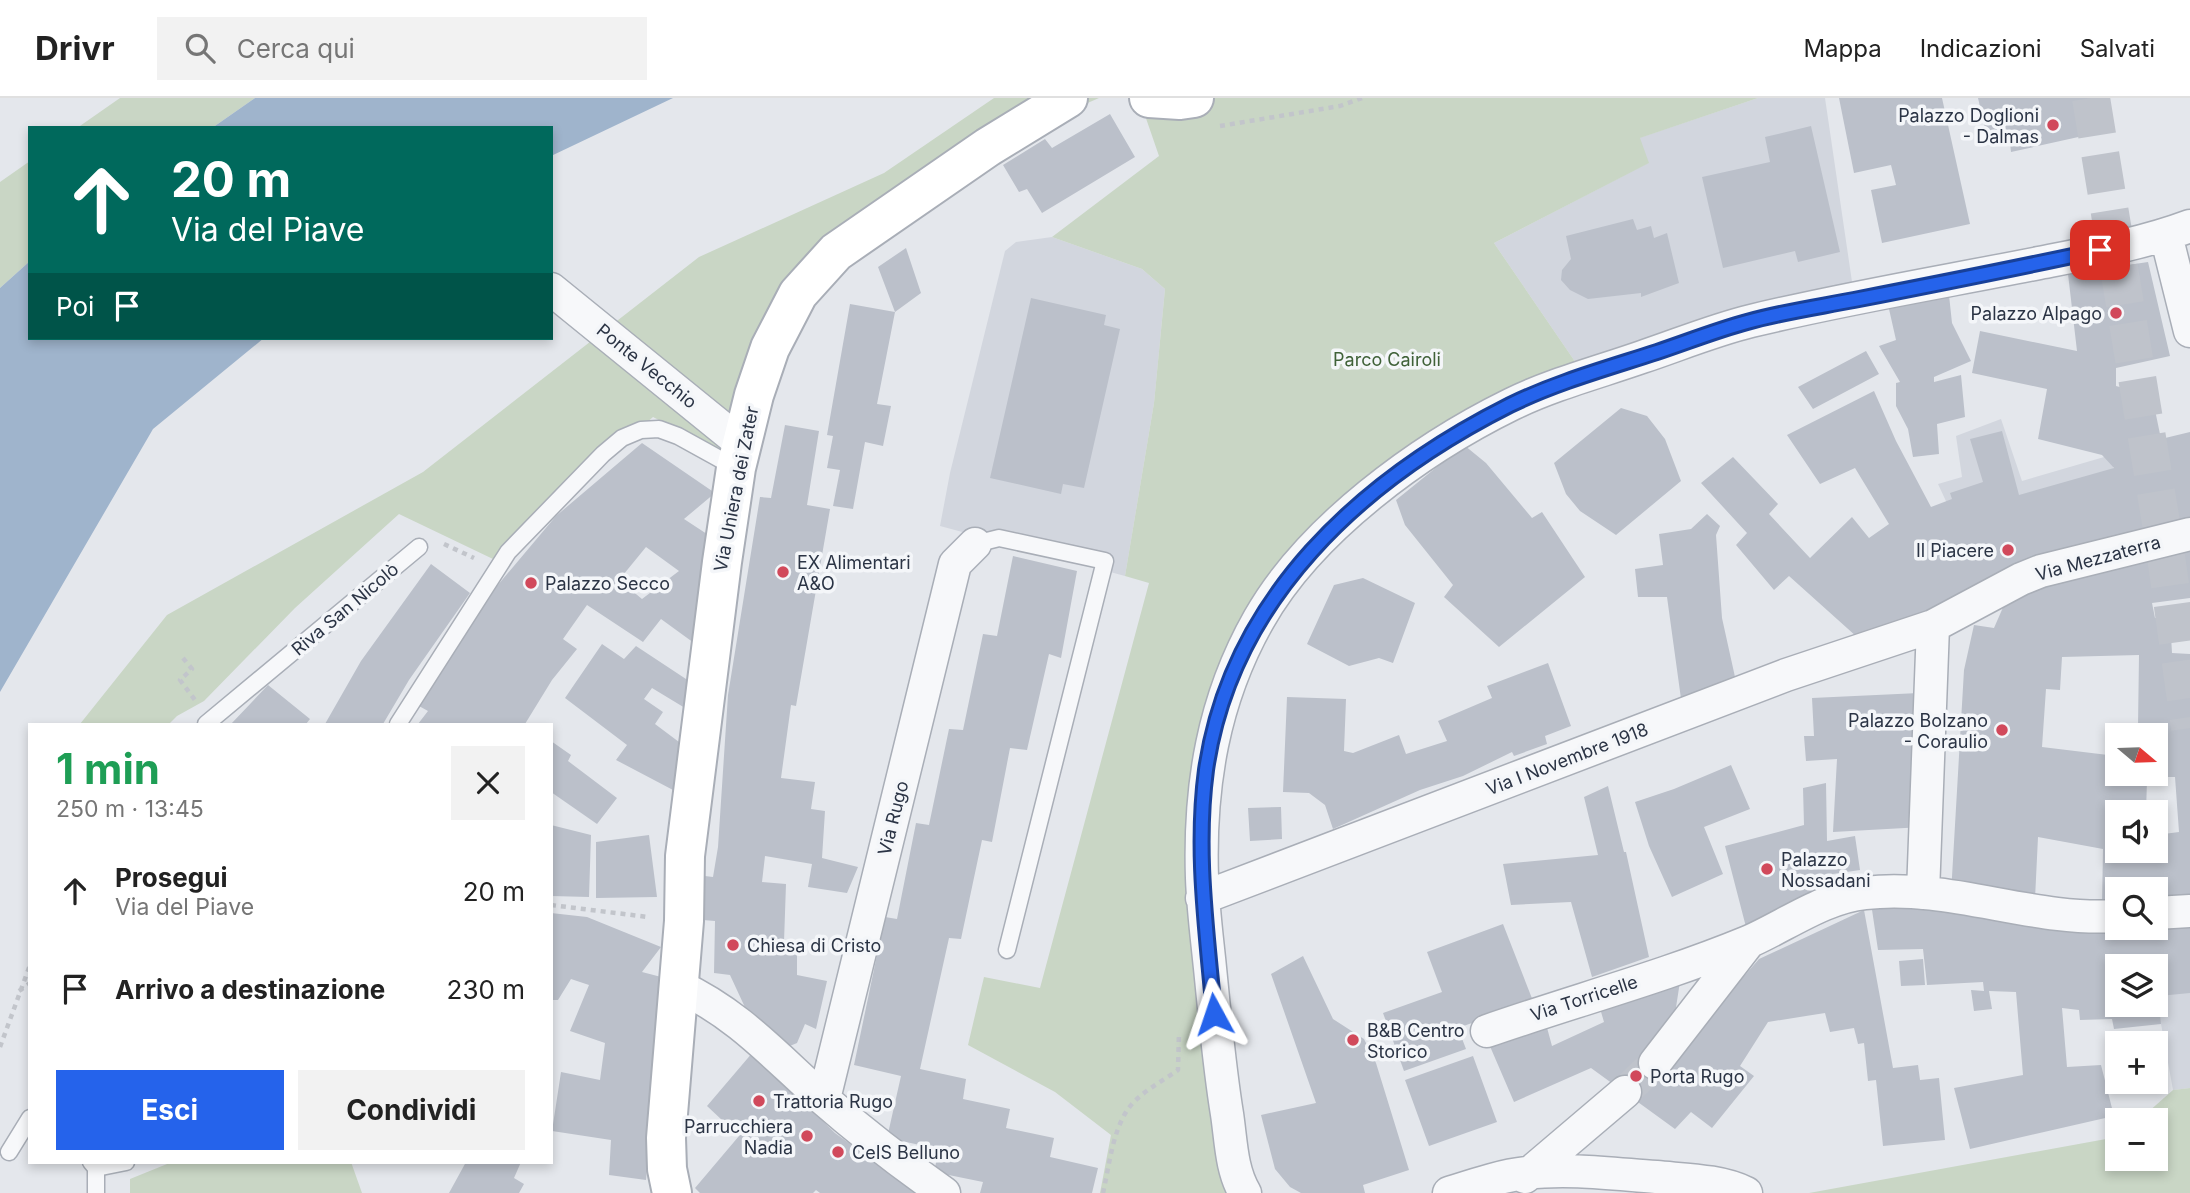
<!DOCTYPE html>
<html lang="it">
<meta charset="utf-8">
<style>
:root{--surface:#fff;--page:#f2f2f2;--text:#222;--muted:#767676;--line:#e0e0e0;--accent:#2563eb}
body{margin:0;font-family:Inter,sans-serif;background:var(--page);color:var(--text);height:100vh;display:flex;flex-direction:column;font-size:26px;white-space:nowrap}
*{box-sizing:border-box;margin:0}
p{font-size:23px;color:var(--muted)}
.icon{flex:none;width:38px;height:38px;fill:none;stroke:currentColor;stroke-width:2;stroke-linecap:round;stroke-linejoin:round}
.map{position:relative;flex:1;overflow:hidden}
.panel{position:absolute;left:28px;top:625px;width:525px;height:441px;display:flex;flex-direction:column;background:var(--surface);border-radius:0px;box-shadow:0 4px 10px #0003}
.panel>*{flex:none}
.hud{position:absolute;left:28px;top:28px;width:525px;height:214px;border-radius:0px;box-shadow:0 4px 10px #0003;background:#00695c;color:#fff;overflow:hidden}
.needle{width:46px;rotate:109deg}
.fabs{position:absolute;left:2105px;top:625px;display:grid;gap:14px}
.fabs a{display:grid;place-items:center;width:63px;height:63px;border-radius:0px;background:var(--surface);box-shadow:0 4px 10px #0003;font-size:35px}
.pin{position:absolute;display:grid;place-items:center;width:60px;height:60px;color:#fff;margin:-30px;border-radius:14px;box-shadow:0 4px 10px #0006}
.me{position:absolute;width:77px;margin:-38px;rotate:355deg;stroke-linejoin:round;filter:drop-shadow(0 0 5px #0008)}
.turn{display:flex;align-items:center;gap:24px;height:147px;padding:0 28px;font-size:32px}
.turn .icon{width:91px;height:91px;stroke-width:2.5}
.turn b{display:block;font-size:49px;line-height:60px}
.then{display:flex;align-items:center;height:66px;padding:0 28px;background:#0003;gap:14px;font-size:26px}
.round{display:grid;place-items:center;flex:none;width:74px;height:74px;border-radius:0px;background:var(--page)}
.summary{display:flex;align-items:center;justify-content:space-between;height:119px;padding:0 28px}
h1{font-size:42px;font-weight:700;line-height:52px;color:#1e9e55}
.button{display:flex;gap:14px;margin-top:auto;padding:14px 28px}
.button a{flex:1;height:80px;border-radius:0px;background:var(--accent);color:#fff;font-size:28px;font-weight:700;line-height:80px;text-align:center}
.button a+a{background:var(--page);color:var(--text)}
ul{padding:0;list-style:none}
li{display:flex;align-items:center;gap:21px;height:98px;padding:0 28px}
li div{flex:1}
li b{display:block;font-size:26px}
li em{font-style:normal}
header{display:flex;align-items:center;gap:42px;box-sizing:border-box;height:98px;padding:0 35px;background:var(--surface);border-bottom:2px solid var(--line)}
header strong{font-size:33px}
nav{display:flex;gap:38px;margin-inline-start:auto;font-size:24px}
.search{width:490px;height:63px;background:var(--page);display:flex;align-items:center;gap:18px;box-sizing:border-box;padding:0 24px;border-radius:0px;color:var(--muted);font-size:26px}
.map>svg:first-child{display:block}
.built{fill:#d2d6de}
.green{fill:#c9d6c5}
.water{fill:#9fb4cc}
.building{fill:#bbc0ca;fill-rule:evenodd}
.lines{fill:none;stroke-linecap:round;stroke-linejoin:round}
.street-tunnel{stroke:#bfc3cb;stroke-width:32;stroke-dasharray:32 16;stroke-linecap:butt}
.secondary-tunnel{stroke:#bfc3cb;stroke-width:38;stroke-dasharray:38 19;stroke-linecap:butt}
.lane-casing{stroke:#a9aeb7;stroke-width:19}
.street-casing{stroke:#a9aeb7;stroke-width:35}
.secondary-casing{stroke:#a9aeb7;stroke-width:42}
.path{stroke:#c2c5cb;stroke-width:4.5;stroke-dasharray:5 5;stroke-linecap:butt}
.lane{stroke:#f7f8fa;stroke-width:16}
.street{stroke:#f7f8fa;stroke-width:32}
.secondary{stroke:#fff;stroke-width:38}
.route-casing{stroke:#184099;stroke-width:18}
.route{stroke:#2563eb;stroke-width:12}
.poi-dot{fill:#d1495b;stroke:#f4f6f9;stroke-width:2.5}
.labels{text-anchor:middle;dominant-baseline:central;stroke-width:7;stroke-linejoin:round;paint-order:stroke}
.poi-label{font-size:18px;fill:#2b3445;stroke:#f4f6f9;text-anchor:start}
.park-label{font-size:18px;fill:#3f6138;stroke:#f4f6f9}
.street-label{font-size:18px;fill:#2b3445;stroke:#f4f6f9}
</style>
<header>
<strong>Drivr</strong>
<div class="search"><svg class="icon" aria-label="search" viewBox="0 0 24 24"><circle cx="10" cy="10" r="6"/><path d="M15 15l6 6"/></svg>Cerca qui</div>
<nav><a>Mappa</a><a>Indicazioni</a><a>Salvati</a></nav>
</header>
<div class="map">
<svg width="2190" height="1095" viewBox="0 0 2190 1095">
<rect width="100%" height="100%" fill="#e4e7ec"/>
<!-- built -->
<path class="built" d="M1758,0h67l31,211 -140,33 -127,40 -95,-139 154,-80 -9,-25z
M1052,139l90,32 23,20 -11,114 -29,173 -185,-50 10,-53 55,-222 11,-9z
M2001,321l21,62 89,-26 18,99 -137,46 -54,-116 24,-7 -6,-41z
M2190,808v182l-17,2 -12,-66 -5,-96z"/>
<!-- green -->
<path class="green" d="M120,0h135l-43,30h-135z
M994,0h105l-55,24 -249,157 -63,179 -79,-41 -160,142 -94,-45 -104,94 -91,93 -27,15 -8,8h-89l87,-109 256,-143 276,-215 185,-84z
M1139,0h619l-118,40 9,25 -155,80 95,139 -173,69 -131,117 -80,176 38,449h-143l11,-58 -56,-43 -87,-47 16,-68 56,11 109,-405 -24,-7 29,-173 11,-114 -23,-20 -90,-32 107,-81z
M30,63v100l-30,27v-106z
M2190,990v105h-381l308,-56 1,21h38v-38h-17l34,-30z
M172,1064h179l11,31h-232v-14z"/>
<!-- water -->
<path class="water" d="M255,0h418l-122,58v-28h-339z
M30,163v77h234l-111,91 -153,263v-404z"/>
<!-- building -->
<path class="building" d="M1839,0h103l28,126 -88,19 -11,-53 25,-5 -5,-20 -37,8z
M1978,0h117l6,34 -90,20 -1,-9 -21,3z
M1110,16l25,43 -93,56 -15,-24 -8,3 -16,-27 42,-26 7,9z
M1811,28l29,126 -42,10 -3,-11 -72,17 -21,-91 68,-15 -5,-25z
M1633,121l4,11 14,-4 3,12 13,-5 12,50 -38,14v-4l-53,6 -18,-9 -9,-10 1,-10 9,-11 -5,-23z
M906,150l15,45 -26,19 -17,-45z
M2148,164l22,94 -54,12v18l11,3 -1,26 29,-5 6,29 29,-7v93l-153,33 -53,22 -45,26 -82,31 -68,-61 -15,14 -38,-45 11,-12 -46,-50 32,-26 45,47 -9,10 41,44 42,-41 17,21 20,-14 -34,-56 -35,16 -33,-49 87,-44 22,50 35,66 21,-8 -2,-6 33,-11 -13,-43 32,-8 17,64 95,-27 -12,-13 -64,-16 9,-50 -75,-16 8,-42 97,20 -9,-77z
M1949,197l3,28 19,38 -37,16v5l27,-7 4,42 -28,7 2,30 -26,3 -5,-28 -12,-23v-23l4,-1 -21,-36 17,-6 -7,-31z
M1031,200l75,17 -2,10 16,4 -36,159 -21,-4 -2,10 -71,-16z
M850,206l45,8 -18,92 14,2 -8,40 -18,-4 -12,67 -20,-3 7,-36 -13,-2 6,-32 -6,-1z
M1866,253l13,23 -66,35 -15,-22z
M1621,310l26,8 18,23 16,42 -65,54 -36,-24 -14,-17 -12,-31z
M785,327l34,6 -12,74 23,4 -34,197 -5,-1 -10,73 34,4 -4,27 14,2 -3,47 36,9 -11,26 -39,-6 4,-23 -47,-8 -3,26 24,2 -2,58 13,4v29l30,6 -11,48 -11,-5 -8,19 -12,5 -36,-32 -19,-41 -16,-2 1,-52 -12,-1 2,-44 8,1 5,-30 10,-152 32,-198 11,1z
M642,345l73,50 -31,26 29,19 -19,105 -33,-24 -18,23 -56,-37 -24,34 14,10 -25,31 -27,44h-107l10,-13 -9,-5 78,-120 59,-70zM646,449l33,24 -37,28 -23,-19z
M1464,347l22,18 46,55 10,-6 43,65 -86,70 -55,-50 9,-12 -48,-60 -9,-25z
M1707,416l13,12 -4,9 6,83 15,68 -55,20 -15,-109h-29l-3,-28 28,-4 -4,-31 32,-5z
M2190,451v49l-38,5 3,15h15l2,35 18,1v247l-34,2v-14h-38v16l-16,1 1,-57 -65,-12 -3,62 -84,-5 13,-224 10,-45 20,3 14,-32zM2139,557l-1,71h-31l1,29 -66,-8 4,-58 14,1 2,-33zM2118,637h38v39h-38zM2153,679h22l4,55 -23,3v15h-38v-38h28l1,-32z
M1013,458l64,15 -16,87 -12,-4 -22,96 -17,-2 -18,94 -10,-2 -21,99 -12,-1 -29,131 46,10 -3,20 47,10 -4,19 48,10 -4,19 48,11 -6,25h-112l3,-11 -49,-10 5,-23 -52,-11 14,-62 -47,-11 31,-148 12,2 19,-96 13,2 20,-96 14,1 20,-96 14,2z
M431,466l39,29 -61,87 -26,44h-58l36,-63z
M1363,480l52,25 -22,60 -14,-5 -30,8 -42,-22 27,-59z
M602,546l22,15 12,-13 53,35 -4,27 -33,-20 -8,11 19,13 -8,12 24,18 -6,48 -57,-30 11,-15 -62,-47z
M1548,565l23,63 -26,10 2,8 -33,12 -2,-4 -49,24 -43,14 -87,39 -8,-24 -16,-12 -26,-1 4,-95 59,2 -2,52 9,2 46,-18 7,19 41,-13 -9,-20 54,-23 -5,-12z
M268,587l42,34 -4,5h-75z
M1919,595l4,134 -90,5 4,-73 -31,2 -2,-25h10l-2,-38z
M551,643l20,14 -3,6 49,37 -20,26 -46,-32z
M1731,667l19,44 -46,18 19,47 -51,23 -23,-51 -14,-44 39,-13z
M1826,685l1,58 28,-5 5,34 -27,4 2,10 -27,9 2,9 -64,25 -21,-81 79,-21 -1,-37z
M1608,688l16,66h2l23,105 -57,20 -21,-75 -60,3 -8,-41 95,-9 -14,-58z
M1281,709l1,32 -32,2 -2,-33z
M551,727l40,10 -2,62 -38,-1z
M649,737l8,62 -61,1v-56z
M1871,805l247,25h38l34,-8v73l-31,3 2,28 -47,5 -2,-10 -32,1 -1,-10 -17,-2 5,59 34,-2 13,51 -144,33 -16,-61 69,-13 -7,-83 -27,-1 3,18 -18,2 -3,-21 13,1 -1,-9 -56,3 -4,-36 -45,1zM2118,868h38v38h-38z
M1864,812l29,158 25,-3 2,15 19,-2 6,62 -62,6 -7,-66 -8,1 -4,-38 -6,1 -4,-16 -24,4 -5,-19 -57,9 -28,44 14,10 -42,52 -21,-16 -16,17 -84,-61 -77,34 -25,-58 57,-20 6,22 52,-24 -5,-17 82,-30 -8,52 -16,6 3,10 2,27 97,-111z
M551,815l36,4 74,30 -19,25 23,6 -19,202 -37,-5 2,-35 -59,-9 9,-59 39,8 5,-37 -35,-12 19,-46 -18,-6 -13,21h-7z
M1503,826l30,77 -75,27 8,21 -62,22 -21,-58 59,-21 -15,-40z
M1303,858l30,63 31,20 12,24 33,107 -46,15 2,8h-64l-11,-6 -15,-18 -14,-54 55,-12 -45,-129z
M1923,861l2,26 -24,1 -2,-25z
M753,954l82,81 83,60h-98l-4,-3 -3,3h-113l-5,-5 44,-52 -32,-30z
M1473,958l24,66 -68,24 -24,-66z
M466,1064h55l-7,16 10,6 -5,9h-70z"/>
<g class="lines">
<!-- street-tunnel -->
<path class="street-tunnel" d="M1625,994l30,-29"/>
<!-- secondary-tunnel -->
<path class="secondary-tunnel" d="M2091,0l72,437 27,193"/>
<!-- lane casing -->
<g class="lane-casing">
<path id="lane" d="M975,446l24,-6 106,23 -98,389
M206,626l213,-177
M398,626l110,-172 95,-98 19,-16 19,-8 18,-1 19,7 58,32
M9,1054l21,-34
M91,1064l5,6v25
M96,1070l30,-6"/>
</g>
<!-- street casing -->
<g class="street-casing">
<path id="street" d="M2166,137l24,96
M551,191l191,155
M1923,795l10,-267
M1202,800l584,-223 147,-49 88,-47 20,-8 149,-37
M2156,815l34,-2
M678,888c59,27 96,69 143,111 39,34 80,66 123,96
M1487,933c86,-30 176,-54 261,-89 37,-16 76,-45 117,-49 85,-10 167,29 253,23
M1655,965l93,-120
M824,1001l131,-535 20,-20
M1525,1079l100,-85
M1245,1095c-14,-23 -14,-53 -18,-79 -8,-49 -12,-97 -17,-146 -3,-30 -7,-60 -8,-90 -3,-92 11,-178 57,-259 51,-90 161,-170 253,-215 41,-20 87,-32 130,-47 36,-12 72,-27 109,-36 95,-23 192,-39 288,-58 51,-10 103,-19 151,-37
M1449,1095c25,-8 51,-17 78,-20 42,-5 87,1 129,4 29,3 64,3 90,16"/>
</g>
<!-- secondary casing -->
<g class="secondary-casing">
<path id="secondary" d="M1149,0l31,2 14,-2
M672,1095l-5,-24 -1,-31 18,-217 1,-65 37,-294 14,-94 18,-73 16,-47 28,-54 38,-42 152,-105 80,-49"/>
</g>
<!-- path -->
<path class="path" d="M1220,28l120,-20 22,-8
M444,446l30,14
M183,560l9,11 -12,11 15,20
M551,807l97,12
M19,893l11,-8
M0,949l30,-82
M1103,1095c6,-26 9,-58 23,-81 11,-18 35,-30 52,-42l1,-38"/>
<!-- lane -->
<use href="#lane" class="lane"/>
<!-- street -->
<use href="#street" class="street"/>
<!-- secondary -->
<use href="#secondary" class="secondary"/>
</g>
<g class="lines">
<!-- route casing -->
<g class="route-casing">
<path id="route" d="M1214,916c-7,-82 -19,-162 -8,-244 25,-172 155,-290 304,-365 47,-23 98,-37 147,-53 30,-10 60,-22 90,-30 35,-10 71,-15 107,-22 82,-16 164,-32 246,-50"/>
</g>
<!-- route -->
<use href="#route" class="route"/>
</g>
<!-- markers -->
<g class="poi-dot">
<circle cx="2053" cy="27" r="7"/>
<circle cx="2116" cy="215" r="7"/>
<circle cx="2008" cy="452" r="7"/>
<circle cx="783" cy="474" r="7"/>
<circle cx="531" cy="485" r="7"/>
<circle cx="2002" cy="632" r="7"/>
<circle cx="1767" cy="771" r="7"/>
<circle cx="733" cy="847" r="7"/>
<circle cx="1353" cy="942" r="7"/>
<circle cx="1636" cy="978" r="7"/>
<circle cx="759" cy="1003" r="7"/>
<circle cx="807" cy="1038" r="7"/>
<circle cx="838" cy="1054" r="7"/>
</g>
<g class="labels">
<!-- poi labels -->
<g class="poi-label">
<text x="2039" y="17" text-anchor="end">Palazzo Doglioni<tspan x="2039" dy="21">- Dalmas</tspan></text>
<text x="2102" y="215" text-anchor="end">Palazzo Alpago</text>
<text x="1994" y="452" text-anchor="end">Il Piacere</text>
<text x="797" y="464">EX Alimentari<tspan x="797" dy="21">A&amp;O</tspan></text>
<text x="545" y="485">Palazzo Secco</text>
<text x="1988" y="622" text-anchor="end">Palazzo Bolzano<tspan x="1988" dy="21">- Coraulio</tspan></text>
<text x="1781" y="761">Palazzo<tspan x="1781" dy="21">Nossadani</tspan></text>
<text x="747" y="847">Chiesa di Cristo</text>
<text x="1367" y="932">B&amp;B Centro<tspan x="1367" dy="21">Storico</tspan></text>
<text x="1650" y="978">Porta Rugo</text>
<text x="773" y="1003">Trattoria Rugo</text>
<text x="793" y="1028" text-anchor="end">Parrucchiera<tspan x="793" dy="21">Nadia</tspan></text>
<text x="852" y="1054">CeIS Belluno</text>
</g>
<!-- park labels -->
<g class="park-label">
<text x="1387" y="261">Parco Cairoli</text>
</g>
<!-- street labels -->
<g class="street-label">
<text transform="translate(647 268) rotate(39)">Ponte Vecchio</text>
<text transform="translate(736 391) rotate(-79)">Via Uniera dei Zater</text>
<text transform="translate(2098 460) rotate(-15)">Via Mezzaterra</text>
<text transform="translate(345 511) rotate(-40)">Riva San Nicolò</text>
<text transform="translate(1567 661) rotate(-21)">Via I Novembre 1918</text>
<text transform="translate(893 720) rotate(-76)">Via Rugo</text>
<text transform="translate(1584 900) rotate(-18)">Via Torricelle</text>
</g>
</g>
</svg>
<div class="fabs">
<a><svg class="needle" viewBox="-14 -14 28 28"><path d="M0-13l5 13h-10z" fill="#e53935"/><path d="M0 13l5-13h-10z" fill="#767676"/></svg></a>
<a><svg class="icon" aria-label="sound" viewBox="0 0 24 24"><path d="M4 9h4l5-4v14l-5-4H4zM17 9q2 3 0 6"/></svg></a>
<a><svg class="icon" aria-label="search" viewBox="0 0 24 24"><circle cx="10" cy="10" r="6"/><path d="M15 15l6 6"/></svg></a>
<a><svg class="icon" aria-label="layers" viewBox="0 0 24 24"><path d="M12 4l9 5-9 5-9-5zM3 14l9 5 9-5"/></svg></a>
<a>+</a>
<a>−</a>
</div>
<div class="pin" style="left:2100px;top:152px;background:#d93025"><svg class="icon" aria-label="arrive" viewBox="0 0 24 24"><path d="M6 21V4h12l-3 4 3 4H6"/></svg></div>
<svg class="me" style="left:1214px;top:916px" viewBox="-20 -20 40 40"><path d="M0-17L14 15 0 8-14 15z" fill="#2563eb" stroke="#fff" stroke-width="4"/></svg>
<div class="hud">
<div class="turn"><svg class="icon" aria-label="ahead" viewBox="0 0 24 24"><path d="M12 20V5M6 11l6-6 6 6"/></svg><div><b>20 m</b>Via del Piave</div></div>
<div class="then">Poi<svg class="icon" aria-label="arrive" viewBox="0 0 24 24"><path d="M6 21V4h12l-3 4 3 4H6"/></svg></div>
</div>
<section class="panel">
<div class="summary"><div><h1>1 min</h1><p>250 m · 13:45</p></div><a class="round"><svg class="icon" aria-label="close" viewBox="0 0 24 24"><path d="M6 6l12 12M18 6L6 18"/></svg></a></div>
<ul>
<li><svg class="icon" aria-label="ahead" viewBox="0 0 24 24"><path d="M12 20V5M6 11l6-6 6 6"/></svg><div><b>Prosegui</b><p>Via del Piave</p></div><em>20 m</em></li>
<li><svg class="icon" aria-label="arrive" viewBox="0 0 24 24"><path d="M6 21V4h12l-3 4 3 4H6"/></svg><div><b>Arrivo a destinazione</b></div><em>230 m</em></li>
</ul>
<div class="button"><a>Esci</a><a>Condividi</a></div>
</section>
</div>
